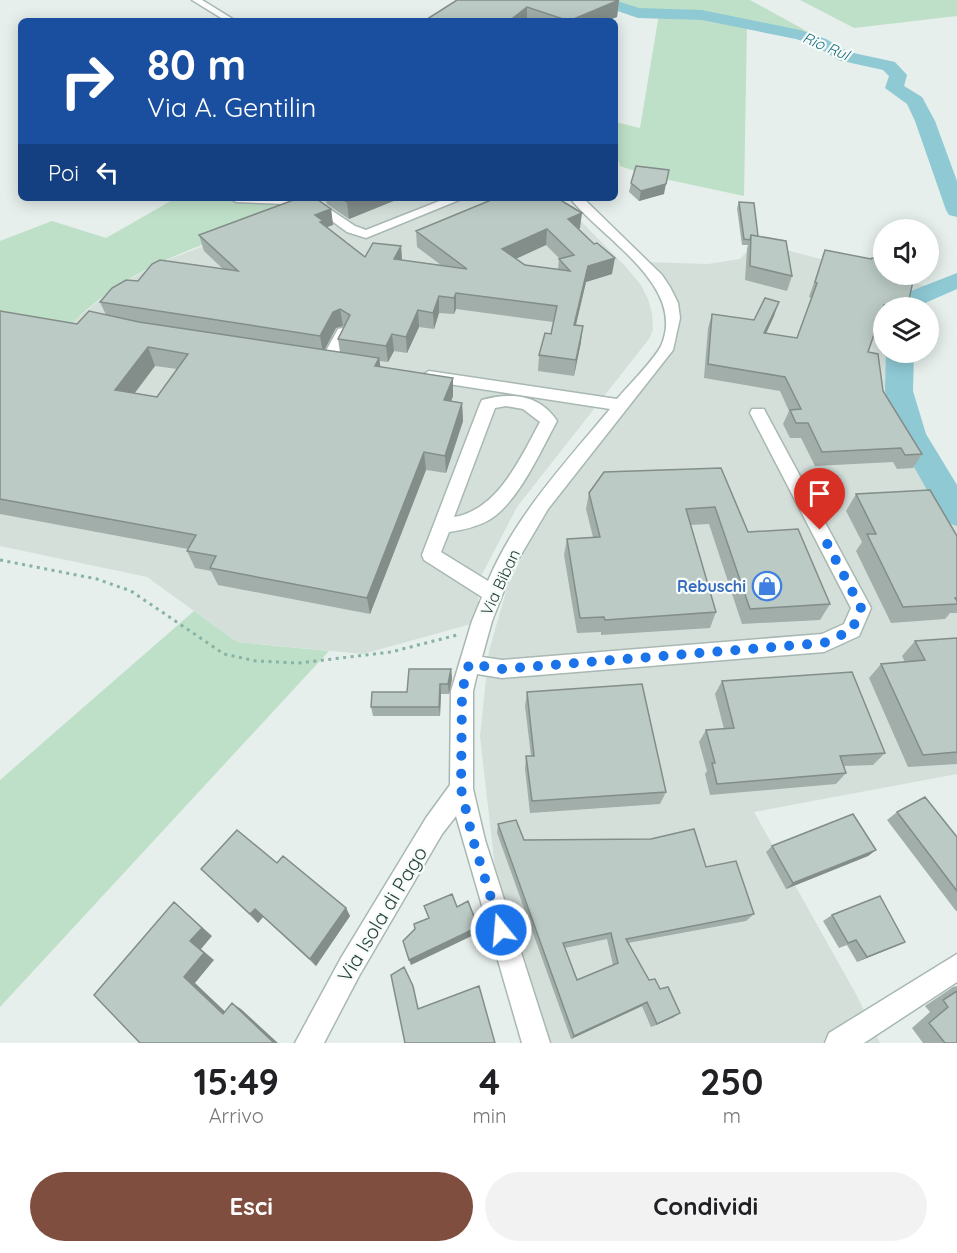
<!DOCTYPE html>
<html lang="it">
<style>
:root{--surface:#fff;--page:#f2f2f2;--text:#202124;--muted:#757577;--accent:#7f4e3f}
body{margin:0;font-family:Quicksand,sans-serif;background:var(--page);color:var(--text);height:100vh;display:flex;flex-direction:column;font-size:22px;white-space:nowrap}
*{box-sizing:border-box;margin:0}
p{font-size:20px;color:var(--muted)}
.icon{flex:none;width:33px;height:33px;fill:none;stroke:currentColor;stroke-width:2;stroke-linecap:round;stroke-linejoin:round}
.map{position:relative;height:1043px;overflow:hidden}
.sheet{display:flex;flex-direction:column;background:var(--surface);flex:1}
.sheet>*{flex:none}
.hud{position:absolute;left:18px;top:18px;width:600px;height:183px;border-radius:9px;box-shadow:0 3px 15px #0003;background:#1a4fa0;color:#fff;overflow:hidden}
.tools{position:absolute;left:873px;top:219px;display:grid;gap:12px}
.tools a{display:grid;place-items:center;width:66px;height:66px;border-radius:50%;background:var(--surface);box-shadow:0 3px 15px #0003;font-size:30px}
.pin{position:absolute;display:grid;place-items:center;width:51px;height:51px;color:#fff;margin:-62px -26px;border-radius:50% 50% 50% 0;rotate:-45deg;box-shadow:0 0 6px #0007}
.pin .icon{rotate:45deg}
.me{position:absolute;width:66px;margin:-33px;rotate:343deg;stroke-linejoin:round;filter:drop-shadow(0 0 4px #0008)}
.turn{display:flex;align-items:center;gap:21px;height:126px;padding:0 30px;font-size:27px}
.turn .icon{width:78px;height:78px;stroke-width:2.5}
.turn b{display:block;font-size:42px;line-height:51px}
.then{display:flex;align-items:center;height:57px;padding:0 30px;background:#0003;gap:12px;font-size:22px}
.eta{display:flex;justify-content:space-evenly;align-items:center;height:102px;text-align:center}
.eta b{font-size:36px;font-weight:800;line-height:42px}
.cta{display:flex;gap:12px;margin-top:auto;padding:12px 30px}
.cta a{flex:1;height:69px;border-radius:36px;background:var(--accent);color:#fff;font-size:24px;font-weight:800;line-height:69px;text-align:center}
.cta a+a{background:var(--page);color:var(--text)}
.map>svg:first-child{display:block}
.built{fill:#d4dfda}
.green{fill:#bfe0c8}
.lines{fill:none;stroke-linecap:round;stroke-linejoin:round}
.river{fill:#8ec9d4;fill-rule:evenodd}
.minor-casing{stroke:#a8b8b2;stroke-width:3}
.path{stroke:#86b3a5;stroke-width:3;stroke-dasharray:3 4.5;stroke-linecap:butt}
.minor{fill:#fff;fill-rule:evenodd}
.wall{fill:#a1aea9;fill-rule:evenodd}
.shaded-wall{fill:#838d89}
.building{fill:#bbcac4;stroke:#838d89;stroke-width:1.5;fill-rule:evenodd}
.route{stroke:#1a73e8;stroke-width:10;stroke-dasharray:0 18}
.labels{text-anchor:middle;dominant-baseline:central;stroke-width:4.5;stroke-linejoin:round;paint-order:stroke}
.far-water-label{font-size:15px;font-style:italic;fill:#1c6f80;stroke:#f7fbf9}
.street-label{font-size:16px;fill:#24423a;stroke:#f7fbf9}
.shop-label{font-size:16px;font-weight:bold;fill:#366cbe;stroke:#f7fbf9;text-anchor:end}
.near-street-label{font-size:20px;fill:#24423a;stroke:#f7fbf9}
</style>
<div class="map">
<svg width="957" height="1043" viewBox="0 0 957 1043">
<rect width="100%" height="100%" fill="#e6efeb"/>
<!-- built -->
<path class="built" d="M270,198h288l68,69 15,18 7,14 4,14 1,17 -4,9 -132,168 -38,73 -1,22 4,19 -119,33 -126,-12 -90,-65 -147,-31v-148l70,-74 46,-37 41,-23 139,-54z
M755,242l194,50 -17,7 -11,8 -37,1v44l27,1 -2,28 4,27 12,32 32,55v279l-203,38 103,184 23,47h-338l-45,-157 -17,-150 9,-85 18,-63 35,-72 129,-171 3,-31 -31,-52 65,2 32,-5z"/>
<!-- green -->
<path class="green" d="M591,0h159l60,33 -16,2 -47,-12 -3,173 -98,-21 -26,-9 -5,-16v-28l25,6 19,-114h-25z
M800,0h157v16l-103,12z
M176,198h94l27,12c-57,22 -133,44 -182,78 -44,30 -79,72 -115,110v-157l52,-20 54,17z
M194,611l43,31 92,9 -329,356v-227z"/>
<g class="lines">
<!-- river -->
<path class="river" d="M592,0h22l25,8 63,2 98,20 26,9 23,13 46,10 12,13 -3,11 18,11 13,24 22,60v36l-8,-2 -3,-5 -31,-89 -8,-17 -22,-16 4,-12 -6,-6 -45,-10 -24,-15 -18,-6 -94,-19 -64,-2 -44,-15z
M957,273v16l-32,14 -3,5h-26l10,-15z
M886,352h28l-1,39 13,43 31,51v41l-12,-4 -49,-87 -11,-44z"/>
<!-- minor casing -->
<g class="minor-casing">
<path id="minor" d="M192,0h10l34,21h-10z
M230,198h83l42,28 11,4 81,-32h17l-98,40 -19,-6 -37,-27 -74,-3z
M570,198h13l79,77 8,12 8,16 2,15 -7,32 -125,159 -36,61 -20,51 -10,36 20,3 320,-26 22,-10 7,-16 -101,-195 2,-4h12l2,4 105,195 -12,28 -35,16 -322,26 -25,-4 -4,17v98l12,51 65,203h-28l-66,-227 -14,18 -83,142 -35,67h-29l46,-85 85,-140 24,-33 1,-94 21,-70 10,-24 -58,-37 -2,-5 58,-151 2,-4c28,-8 58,-6 75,21 -16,29 -39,82 -68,99 -12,7 -27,10 -40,12l-8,20 47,29c27,-65 78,-119 122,-172l-181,-28 -8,-5 8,-5 188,28c11,-13 37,-39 44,-53 27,-60 -60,-108 -91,-148zM506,406l17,3 17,13c-19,35 -42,88 -86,95l41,-109z
M343,328l7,4 -13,24 11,3 2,3 -7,5 -20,-4 -2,-3 17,-31z
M957,954v28l-93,61h-39l4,-10z"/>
</g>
<!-- path -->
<path class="path" d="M0,560l97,19 34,12 93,63 32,7 43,2 92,-11 66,-17"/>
<!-- minor -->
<use href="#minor" class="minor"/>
</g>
<!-- wall -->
<path class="wall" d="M457,0h162l-2,17 -11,4h-182z
M631,183l33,11 -25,7 -10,-9z
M325,198h71v2l-47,19 -22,-15z
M490,198h67l23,30 -1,1 33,45 -26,8 -10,43 5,17 -7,34 -36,-5 1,-16 12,-21 2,-12 -97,-13 -2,5 -15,-1 -5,16 -15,-2 -12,26 -13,-2 -6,11 -8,-1v6l73,11v18l-2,5 11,2 1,18 -17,52 -20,-3 -56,144 -152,-29 -7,-14 -16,-3 -8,-17 1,-2 -188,-35v-203l77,13 29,-9 -6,-13 38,-21 85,-12 -19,-18 -5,-16 132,-26 2,16 -6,2 38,30 36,-11 1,14 39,5 -24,-18 -1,-16 74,-31zM546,245l14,14h-1l-1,10 -33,-4 -9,-6zM343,326l1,1 -6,12 2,13 -16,-2 12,-22zM155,366l22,3 -20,28 -22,-4z
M739,202l19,34 34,40 -5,15 -42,-11 2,-31 1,-4h-6l-5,-37z
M825,250l46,9 1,-1 35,50h-23v13l-5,-1 -11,32 15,39 39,63 -9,14 -16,1 -4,-7 -78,4 -14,-28h-11l-7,-14 6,-13 -9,-20 -76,-13 4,-50 4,-14 42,6 20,-4 -8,18 31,4 15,-40 -3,-1z
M721,468l27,64 82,72 -10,16 -78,4 -33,-100 -19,1 26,87 -6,16 -109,7v-3l-24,1 -13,-78 3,-16 26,-2 -7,-28 3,-16z
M856,494l101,42v77h-7l-5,6 -54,4 -35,-72 6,-9 -16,-31z
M957,638v126l-49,3 -39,-89 12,-14 24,-2 -3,-6 13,-15z
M451,669l1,10 -3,15h-8l-1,22h-67l-2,-9 36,-15z
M722,681l163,72 -12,12 -29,1 2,7 -10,11 -126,11 -5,-21 2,-3 -8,-29 7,-12 18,-1 -9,-35z
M527,692l139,100 -6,12 -130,9 -5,-44 1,-13h5l-6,-50z
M897,812l60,25v74h-1l-69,-91z
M498,824l26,16 182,27 48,47 -8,7 -118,22 21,37 25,37 -23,10 -9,-21 -71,33 -74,-206zM607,939l6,26 -36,15 -12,-32z
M772,846l104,4 -8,6 -82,33 -20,-37z
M277,863l69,45 4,8 -34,50 -53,-49 -5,6 -57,-54z
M832,915l73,27 -48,20 -10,-17 -8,3 -16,-27z
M957,986v57h-34l-11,-15 18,-16 -5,-6 28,-19z"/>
<!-- shaded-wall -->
<path class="shaded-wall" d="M619,0l-2,17 -11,4h-37z
M527,7v14h-18z
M666,184l-2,10 -25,7 2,-10z
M358,198h38v2l-47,19 -2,-17z
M331,209l2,16 -9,3 -9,-13z
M582,213l-2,15 -14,7 2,-16z
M547,229l-1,16 -44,20v-16z
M401,246l1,16 -8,-3z
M615,258l-3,16 -26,8 -14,59 2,-16 14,-59z
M456,293v16l-2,5v-16z
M439,296v17l-5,16 -1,-16z
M779,302l-5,14 -15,32 5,-15z
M340,309l3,17 -7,2 -13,25 -3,-17 13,-24z
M418,310l1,17 -12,26 -1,-16z
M583,326l-2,16 -7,34 2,-16z
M392,334l2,17 -6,11 -2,-16z
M148,347l7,19 -32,42 -8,-18z
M379,358l3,18 -7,-10z
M453,378v18l-8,22 -1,-18z
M462,403l1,18 -17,52 -1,-17z
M424,452l2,18 -56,144 -3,-16z
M451,669l1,10 -3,15 -1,-10z
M440,684l1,10 -1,22 -1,-9z
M876,850l-8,6 -82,33 7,-6z
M174,902l38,34 -11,13 13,11 -19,23 38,36 -10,-5 -39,-37z
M346,908l4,8 -34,50 -6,-7z
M255,909l8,8 -5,6 -8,-9z
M478,927v6l-67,32 -2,-5z
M905,942l-11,5 -37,15 10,-5z
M647,1002l-5,4 -71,33 3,-3z
M232,1003l9,6 37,34h-6z
M680,1013l-6,4 -23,10 6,-3z"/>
<!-- building -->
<path class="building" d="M457,0h162l-50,21 -42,-14 -18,14h-85z
M636,166l33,4 -3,14 -25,7 -10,-8z
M299,198h16l16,11 -16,6 8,6 -3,1 45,35 8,-14 28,3 -7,13 73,10 -51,-38 80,-33h61l25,15 -14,6 26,25 3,-1 18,15 -27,8 -14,59 9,1 -7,34 -37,-5 6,-22 6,1 6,-28 -101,-13 -2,5 -15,-2 -6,17 -15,-3 -12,27 -14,-3 -6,12 -48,-7 12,-24 -10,-6 -7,3 -13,24 -220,-34 12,-14 14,-8 12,1 14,-17 8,-4 78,11 -39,-36zM547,229l27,26 -15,4 11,12 -45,-6 -23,-16z
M340,198h18l-11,4z
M739,202l15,1 4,33 -7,-1 -1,5 -6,-1z
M751,235l35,6 6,35 -42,-10z
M825,250l46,9 1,-1 12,2v14h21l9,3 -7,31h-13l-10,-3 -16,47 10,2 5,37 39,63 -17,1 -4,-7 -79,4 -14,-29h-12l-6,-13 11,-1 -16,-32 -77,-13 4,-50 42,6 11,-22 14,4 -15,31 33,5 20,-55 -2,-1z
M0,311l77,13 12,-13 50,11 240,36 -4,8 78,12 -9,22 18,3 -17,53 -21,-4 -57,146 -157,-30 6,-12 -29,-5 9,-16 -196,-36zM148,347l40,7 -31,43 -42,-7z
M721,468l27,64 50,-3 32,75 -80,5 -35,-102 -29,2 30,103 -111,8 -1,-3 -24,1 -13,-79 33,-2 -11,-44 15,-21z
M930,490l27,46v62h-2l2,3v3l-54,3 -36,-73h9l-20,-40z
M957,638v114l-34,3 -42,-91 44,-4 -10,-19z
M409,669h42l-3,15h-8l-1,23h-68l1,-15h35z
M852,672l33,81 -45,3 6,17 -129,11 -5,-21h3l-9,-33 28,-2 -12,-47z
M642,684l24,108 -134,9 -6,-45h8l-7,-64z
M925,797l32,40v54l-60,-79z
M853,814l23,36 -83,33 -21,-37z
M516,820l8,20 127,-1 43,-10 12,38 30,-6 18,53 -128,25 23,41 6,-1 5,10 8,-2 12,26 -23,11 -10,-22 -73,34 -76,-212zM611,933l7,30 -41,17 -14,-37z
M237,830l40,33 6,-7 63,52 -36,51 -55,-50 -5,5 -49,-45z
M452,894l5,13 11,-6 10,26 -69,33 -6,-19 12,-12 -1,-5 15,-6 -5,-12z
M880,896l25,46 -38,15 -11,-17 -8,3 -16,-28z
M174,902l28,26 -12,13 14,12 -20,24 39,37 9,-11 41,39 -1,1h-132l-46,-48z
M404,967l9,19 5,23 61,-23 16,57h-90l-14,-68z
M957,991v52h-12l-16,-20 19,-16 -5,-7z"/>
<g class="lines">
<!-- route -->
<path class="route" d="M501,930l-28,-90 -12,-51 1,-98 7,-27 33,5 322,-26 28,-13 9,-22 -41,-78"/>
</g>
<!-- icons -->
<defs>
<g id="shop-ring" transform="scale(1.5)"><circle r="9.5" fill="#f7fbf9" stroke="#3f7fe0" stroke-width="1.5"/><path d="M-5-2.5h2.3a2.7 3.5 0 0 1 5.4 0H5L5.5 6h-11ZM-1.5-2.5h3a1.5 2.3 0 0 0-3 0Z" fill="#3f7fe0"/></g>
</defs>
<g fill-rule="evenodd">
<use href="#shop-ring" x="767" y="586"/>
</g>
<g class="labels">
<!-- far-water labels -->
<g class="far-water-label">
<text transform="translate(826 46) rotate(23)">Rio Rul</text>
</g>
<!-- street labels -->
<g class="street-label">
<text transform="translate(500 582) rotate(-65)">Via Biban</text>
</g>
<!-- shop labels -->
<g class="shop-label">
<text x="746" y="586">Rebuschi</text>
</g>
<!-- near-street labels -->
<g class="near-street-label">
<text transform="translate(382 914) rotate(-59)">Via Isola di Pago</text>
</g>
</g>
</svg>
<div class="tools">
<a><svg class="icon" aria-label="sound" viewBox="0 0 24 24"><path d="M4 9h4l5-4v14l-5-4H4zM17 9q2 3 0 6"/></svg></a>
<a><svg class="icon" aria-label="layers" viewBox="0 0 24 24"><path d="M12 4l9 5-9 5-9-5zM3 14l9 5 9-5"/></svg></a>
</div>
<div class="pin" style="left:820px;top:530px;background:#d93025"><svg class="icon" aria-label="arrive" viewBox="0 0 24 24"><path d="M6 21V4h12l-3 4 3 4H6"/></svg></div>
<svg class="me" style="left:501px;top:930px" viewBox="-20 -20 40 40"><circle r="17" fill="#1a73e8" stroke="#fff" stroke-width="3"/><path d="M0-11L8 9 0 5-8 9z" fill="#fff"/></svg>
<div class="hud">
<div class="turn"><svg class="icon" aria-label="right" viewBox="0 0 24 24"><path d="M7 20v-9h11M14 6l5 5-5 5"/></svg><div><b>80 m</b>Via A. Gentilin</div></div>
<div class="then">Poi<svg class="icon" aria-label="left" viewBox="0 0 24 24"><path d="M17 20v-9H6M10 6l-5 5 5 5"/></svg></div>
</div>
</div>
<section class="sheet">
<div class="eta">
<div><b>15:49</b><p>Arrivo</p></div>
<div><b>4</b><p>min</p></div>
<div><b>250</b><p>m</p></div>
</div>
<div class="cta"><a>Esci</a><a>Condividi</a></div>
</section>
